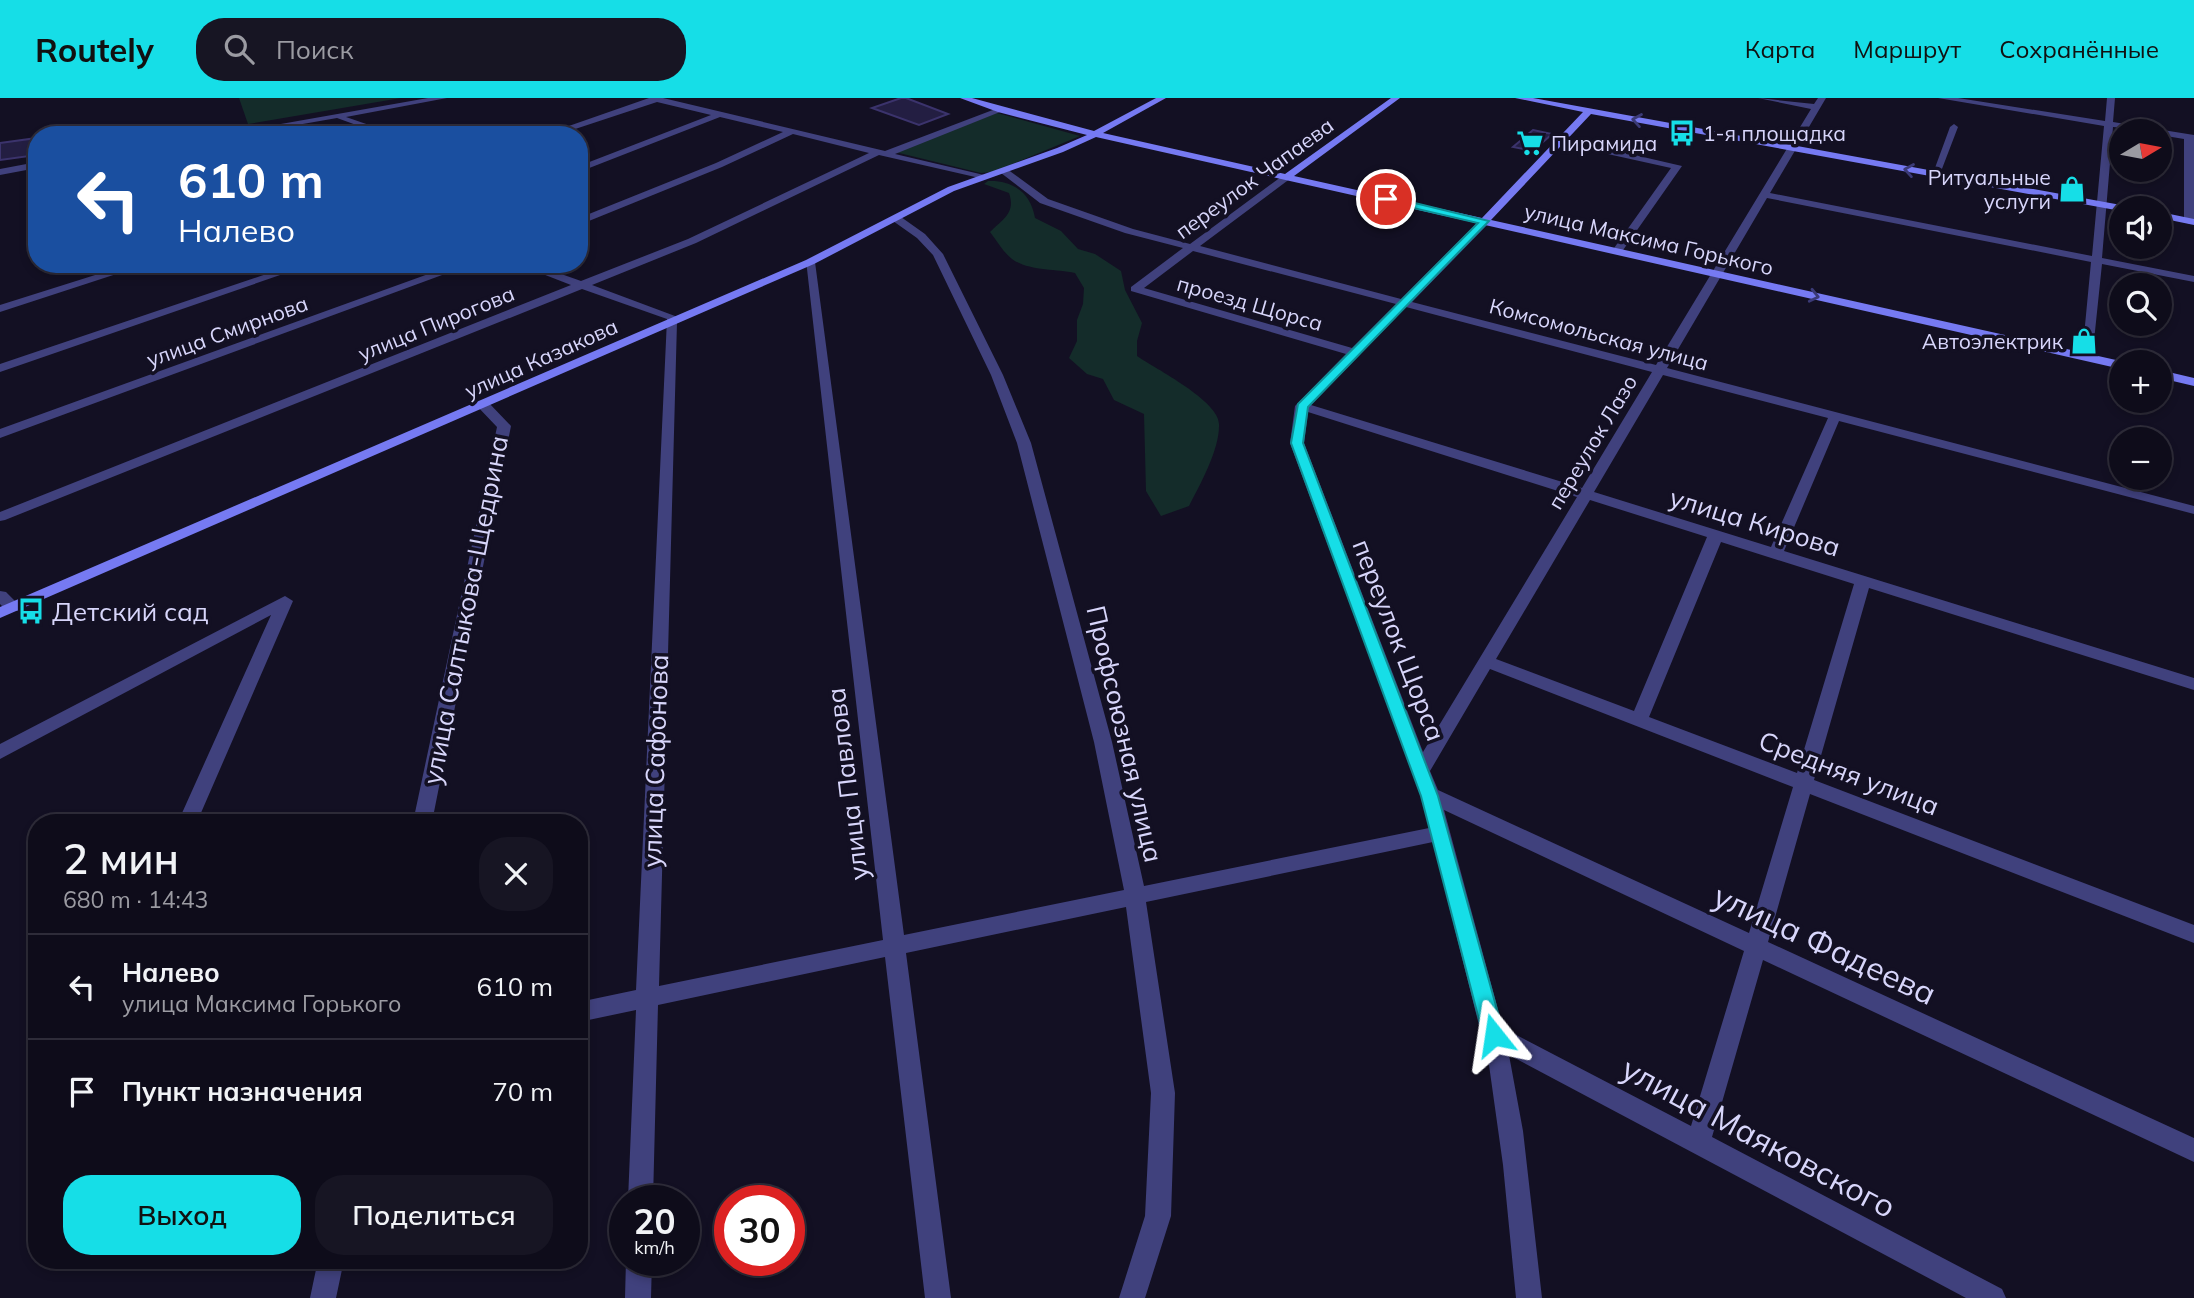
<!DOCTYPE html>
<html lang="ru">
<meta charset="utf-8">
<style>
:root{--surface:#0e0c1a;--page:#171523;--text:#f1f3f6;--muted:#9b9ba2;--line:#2e2c39;--accent:#16dee7}
body{margin:0;font-family:Mulish,sans-serif;background:var(--page);color:var(--text);height:100vh;display:flex;flex-direction:column;font-size:26px;white-space:nowrap}
*{box-sizing:border-box;margin:0}
p{font-size:23px;color:var(--muted)}
.icon{flex:none;width:38px;height:38px;fill:none;stroke:currentColor;stroke-width:2;stroke-linecap:round;stroke-linejoin:round}
.map{position:relative;flex:1;overflow:hidden}
.details{position:absolute;left:28px;top:716px;width:560px;height:455px;display:flex;flex-direction:column;background:var(--surface);border-radius:28px;box-shadow:0 4px 10px #0003,0 0 0 2px var(--line)}
.details>*{flex:none}
.guide{position:absolute;left:28px;top:28px;width:560px;height:147px;border-radius:28px;box-shadow:0 4px 10px #0003,0 0 0 2px var(--line);background:#1a4fa0;color:#fff;overflow:hidden}
.needle{width:46px;rotate:80deg}
.controls{position:absolute;left:2109px;top:21px;display:grid;gap:14px}
.controls a{display:grid;place-items:center;width:63px;height:63px;border-radius:50%;background:var(--surface);box-shadow:0 4px 10px #0003,0 0 0 2px var(--line);font-size:35px}
.speed{position:absolute;left:609px;top:1087px;display:flex;gap:14px;font-size:35px;font-weight:700;text-align:center}
.speed>*{display:grid;place-content:center;width:91px;height:91px;border-radius:50%;background:var(--surface);box-shadow:0 4px 10px #0003,0 0 0 2px var(--line);line-height:1}
.speed small{font-size:18px;font-weight:400}
.speed .limit{border:10px solid #d22;background:#fff;color:#111}
.pin{position:absolute;display:grid;place-items:center;width:60px;height:60px;color:#fff;margin:-30px;border:4px solid #fff;border-radius:50%;box-shadow:0 2px 7px #0007}
.me{position:absolute;width:77px;margin:-38px;rotate:345deg;stroke-linejoin:round;filter:drop-shadow(0 0 5px #0008)}
.turn{display:flex;align-items:center;gap:24px;height:147px;padding:0 35px;font-size:32px}
.turn .icon{width:91px;height:91px;stroke-width:2.5}
.turn b{display:block;font-size:49px;line-height:60px}
.round{display:grid;place-items:center;flex:none;width:74px;height:74px;border-radius:28px;background:var(--page)}
.summary{display:flex;align-items:center;justify-content:space-between;height:119px;padding:0 35px}
h1{font-size:42px;font-weight:600;line-height:52px}
.action{display:flex;gap:14px;margin-top:auto;padding:14px 35px}
.action a{flex:1;height:80px;border-radius:28px;background:var(--accent);color:#111;font-size:28px;font-weight:600;line-height:80px;text-align:center}
.action a+a{background:var(--page);color:var(--text)}
ul{padding:0;list-style:none}
li{display:flex;align-items:center;gap:21px;height:105px;padding:0 35px;border-top:2px solid var(--line)}
li div{flex:1}
li b{display:block;font-size:26px}
li em{font-style:normal}
header{display:flex;align-items:center;gap:42px;box-sizing:border-box;height:98px;padding:0 35px;background:var(--accent);color:#111}
header strong{font-size:33px}
nav{display:flex;gap:38px;margin-inline-start:auto;font-size:24px}
.search{width:490px;height:63px;background:var(--page);display:flex;align-items:center;gap:18px;box-sizing:border-box;padding:0 24px;border-radius:28px;color:var(--muted);font-size:26px}
.map>svg:first-child{display:block}
.green{fill:#142c2a}
.building{fill:#231e42;stroke:#3b336c;stroke-width:2}
.lines{fill:none;stroke-linecap:round;stroke-linejoin:round}
.street{fill:#40417d;fill-rule:evenodd}
.secondary{fill:#767af2;fill-rule:evenodd}
.oneway{stroke:#3b3a76}
.route{fill:#16dee7;stroke:#0e9096;stroke-width:2}
.labels{text-anchor:middle;dominant-baseline:central;stroke-width:7;stroke-linejoin:round;paint-order:stroke}
.far-poi-label{font-size:21px;fill:#d8d6fb;stroke:#131023;text-anchor:start}
.far-street-label{font-size:21px;fill:#d8d6fb;stroke:#131023}
.street-label{font-size:26px;fill:#d8d6fb;stroke:#131023}
.poi-label{font-size:26px;fill:#d8d6fb;stroke:#131023;text-anchor:start}
.near-street-label{font-size:32px;fill:#d8d6fb;stroke:#131023}
</style>
<header>
<strong>Routely</strong>
<div class="search"><svg class="icon" aria-label="search" viewBox="0 0 24 24"><circle cx="10" cy="10" r="6"/><path d="M15 15l6 6"/></svg>Поиск</div>
<nav><a>Карта</a><a>Маршрут</a><a>Сохранённые</a></nav>
</header>
<div class="map">
<svg width="2194" height="1200" viewBox="0 0 2194 1200">
<rect width="100%" height="100%" fill="#131023"/>
<!-- green -->
<path class="green" d="M239,0h162l-153,26z
M997,15l83,23 -87,36 -12,1 -86,-21z
M988,83c25,-1 43,12 47,37l26,13 17,18 17,5 26,17 4,19 17,33 -5,18v15c19,13 82,45 82,68 1,25 -19,61 -30,82l-28,10 -15,-25 -2,-77 -30,-14 -11,-21 -16,-5 -18,-16 8,-17v-21l6,-16 1,-16 -9,-15c-19,-4 -47,-2 -63,-14 -9,-7 -15,-18 -22,-27 13,-13 26,-19 19,-39l-25,-9z"/>
<!-- building -->
<path class="building" d="M901,0h5l42,16 -29,11 -47,-17z
M1533,32l19,4 -19,17 -20,-4z
M37,40v17l-37,5v-17z"/>
<g class="lines">
<!-- street -->
<path class="street" d="M428,0h19l-101,19 52,18h-14l-47,-17 -98,17h-21z
M649,0h14l222,53 113,-43 7,2 -110,44 89,21v4l-105,-24 -183,88 -104,42 91,34 -6,3 -18,664 224,-46 -77,-680 9,2 89,673 220,-45 -30,-148 -77,-299 -26,-68 -58,-120 -16,-17 -24,-17v-4h8l24,17 18,20 60,121 28,68 81,299 32,144 285,-58 -8,-33 -131,-352 5,-37 51,-52 -215,-63v-4l52,-39 -58,-15 -85,-30 -39,-30v-4h6l41,30 85,30 57,15 95,-70h6v4l-91,68 201,53 80,-80h8v4l-77,79 244,63 155,-256 -53,-11 56,6 4,-6h8l-56,95 322,63 12,-130 -166,-28h20l147,23 2,-23h8l-2,24 81,13v86l-5,3 -5,-3v-82l-24,-4v-4l-47,-4 -11,131 92,18v6l-92,-18 -10,96 -10,-3 9,-95 -324,-64 -100,170 527,138v8l-355,-93 -55,130 410,127v12l-325,-102 -55,192 380,145v18l-384,-149 -42,148 426,196v24l-431,-202 -51,177 290,152 4,9h-40l-457,-243 14,76 19,167h-26l-13,-133 -14,-100 -56,-223 -287,60 29,191 -4,123 -26,82h-26l26,-82 6,-123 -25,-186 -220,46 45,345h-26l-40,-341 -227,48 -5,195h-25l8,-190 -57,12v-20l57,-12 31,-671 -85,-30 -577,231 -5,1v-9l571,-227 -54,-21h16l48,17 107,-42 181,-86 -76,-19 -71,33 -143,58v-7l137,-55 67,-31 -63,-15 -141,55v-6l132,-51 -54,-13 -100,33h-14zM1193,153l203,53 -44,44 -208,-60zM1406,209l246,65 -70,116 -271,-83zM1663,277l165,43 -57,129 -177,-55zM1308,314l269,85 -154,255 -119,-309zM1590,402l117,37 -73,174 -138,-52zM1721,444l133,42 -57,189 -148,-56zM1490,571l303,118 -44,146 -311,-143 -8,-19zM1444,712l300,141 -53,175 -188,-98z
M1954,26l4,3 -18,47 -8,2 18,-49z
M1561,40l121,28 -61,87 -9,-2 59,-83 -113,-25 -1,-2z
M37,64v6l-37,7v-6z
M130,166h17l-147,48v-7z
M296,166h16l-312,108v-8z
M456,166h16l-472,174v-9z
M483,303l5,1 23,24 -79,396h-19l84,-395 -21,-22z
M0,493l6,1 15,15 -2,4h-12l-7,-7z
M285,498l8,5 -96,221h-19l93,-207 -271,144v-15z
M318,1162h26l-8,38h-26z
M626,1162h26l-1,38h-26z"/>
<!-- secondary -->
<path class="secondary" d="M960,0h12l122,33 62,-33h10l-63,35 182,41 106,-76h9l-106,78 188,42 101,-106 -68,-14h18l588,107 5,3h-5v3l-530,-97 -100,106 634,142h-4v7l-1025,-232 -33,15 -109,39 -140,73 -814,354v-11l806,-347 142,-73 109,-39 30,-13 -89,-23z
M2160,114l34,7v6l-34,-7z
M2160,272l34,8v8l-34,-8z"/>
</g>
<!-- one-way arrows -->
<defs><path id="oneway-chevron" d="M-2-3.5L2.5 0L-2 3.5" fill="none" stroke-width="1.6" stroke-linecap="round" stroke-linejoin="round" transform="scale(1.75)"/></defs>
<g class="oneway">
<use href="#oneway-chevron" transform="translate(1637 22) rotate(-170)"/>
<use href="#oneway-chevron" transform="translate(1909 72) rotate(-170)"/>
<use href="#oneway-chevron" transform="translate(1814 198) rotate(13)"/>
</g>
<!-- route -->
<path class="route" d="M1386,98l103,25 -181,186 -5,36 135,353 66,239 -3,6 -7,3 -7,-3 -4,-6 -62,-239 -130,-353 7,-39 180,-181 -95,-22 -1,-2z"/>
<!-- icons -->
<defs>
<g id="bus-bare" transform="scale(2.1)"><path d="M-5-6H5V4H4V6H2V4H-2V6H-4V4H-5ZM-3.5-4V0h7V-4ZM-3.5 1.2v1.5H-2V1.2ZM2 1.2v1.5H3.5V1.2Z" fill="#16dee7" stroke="#131023" stroke-width="2.5" paint-order="stroke"/></g>
<g id="supermarket-bare" transform="scale(2.1)"><path d="M-6-5.5h2.5l.6 2H6L4.5 2H-2.5L-4.4-4H-6ZM-1.5 3.2a1.3 1.3 0 1 0 .1 0ZM3 3.2a1.3 1.3 0 1 0 .1 0Z" fill="#16dee7" stroke="#131023" stroke-width="2.5" paint-order="stroke"/></g>
<g id="shop-bare" transform="scale(2.1)"><path d="M-5-2.5h2.3a2.7 3.5 0 0 1 5.4 0H5L5.5 6h-11ZM-1.5-2.5h3a1.5 2.3 0 0 0-3 0Z" fill="#16dee7" stroke="#131023" stroke-width="2.5" paint-order="stroke"/></g>
</defs>
<g fill-rule="evenodd">
<use href="#bus-bare" x="1682" y="35"/>
<use href="#supermarket-bare" x="1530" y="45"/>
<use href="#shop-bare" x="2072" y="91"/>
<use href="#shop-bare" x="2084" y="243"/>
<use href="#bus-bare" x="31" y="513"/>
</g>
<g class="labels">
<!-- far-poi labels -->
<g class="far-poi-label">
<text x="1703" y="35">1-я площадка</text>
<text x="1551" y="45">Пирамида</text>
<text x="2051" y="79" text-anchor="end">Ритуальные<tspan x="2051" dy="24">услуги</tspan></text>
<text x="2063" y="243" text-anchor="end">Автоэлектрик</text>
</g>
<!-- far-street labels -->
<g class="far-street-label">
<text transform="translate(1254 80) rotate(-36)">переулок Чапаева</text>
<text transform="translate(1649 141) rotate(13)">улица Максима Горького</text>
<text transform="translate(1250 205) rotate(16)">проезд Щорса</text>
<text transform="translate(436 225) rotate(-22)">улица Пирогова</text>
<text transform="translate(227 233) rotate(-20)">улица Смирнова</text>
<text transform="translate(1599 236) rotate(15)">Комсомольская улица</text>
<text transform="translate(541 260) rotate(-24)">улица Казакова</text>
<text transform="translate(1592 344) rotate(-59)">переулок Лазо</text>
</g>
<!-- street labels -->
<g class="street-label">
<text transform="translate(1755 424) rotate(17)">улица Кирова</text>
<text transform="translate(465 512) rotate(-79)">улица Салтыкова-Щедрина</text>
<text transform="translate(1399 542) rotate(69)">переулок Щорса</text>
<text transform="translate(1125 636) rotate(77)">Профсоюзная улица</text>
<text transform="translate(655 663) rotate(-88)">улица Сафонова</text>
<text transform="translate(1849 675) rotate(21)">Средняя улица</text>
<text transform="translate(847 686) rotate(-97)">улица Павлова</text>
</g>
<!-- poi labels -->
<g class="poi-label">
<text x="52" y="513">Детский сад</text>
</g>
<!-- near-street labels -->
<g class="near-street-label">
<text transform="translate(1825 846) rotate(25)">улица Фадеева</text>
<text transform="translate(1759 1039) rotate(28)">улица Маяковского</text>
</g>
</g>
</svg>
<div class="controls">
<a><svg class="needle" viewBox="-14 -14 28 28"><path d="M0-13l5 13h-10z" fill="#e53935"/><path d="M0 13l5-13h-10z" fill="#9b9ba2"/></svg></a>
<a><svg class="icon" aria-label="sound" viewBox="0 0 24 24"><path d="M4 9h4l5-4v14l-5-4H4zM17 9q2 3 0 6"/></svg></a>
<a><svg class="icon" aria-label="search" viewBox="0 0 24 24"><circle cx="10" cy="10" r="6"/><path d="M15 15l6 6"/></svg></a>
<a>+</a>
<a>−</a>
</div>
<div class="speed"><div>20<small>km/h</small></div><div class="limit">30</div></div>
<div class="pin" style="left:1386px;top:101px;background:#d93025"><svg class="icon" aria-label="arrive" viewBox="0 0 24 24"><path d="M6 21V4h12l-3 4 3 4H6"/></svg></div>
<svg class="me" style="left:1494px;top:937px" viewBox="-20 -20 40 40"><path d="M0-17L14 15 0 8-14 15z" fill="#16dee7" stroke="#fff" stroke-width="4"/></svg>
<div class="guide">
<div class="turn"><svg class="icon" aria-label="left" viewBox="0 0 24 24"><path d="M17 20v-9H6M10 6l-5 5 5 5"/></svg><div><b>610 m</b>Налево</div></div>
</div>
<section class="details">
<div class="summary"><div><h1>2 мин</h1><p>680 m · 14:43</p></div><a class="round"><svg class="icon" aria-label="close" viewBox="0 0 24 24"><path d="M6 6l12 12M18 6L6 18"/></svg></a></div>
<ul>
<li><svg class="icon" aria-label="left" viewBox="0 0 24 24"><path d="M17 20v-9H6M10 6l-5 5 5 5"/></svg><div><b>Налево</b><p>улица Максима Горького</p></div><em>610 m</em></li>
<li><svg class="icon" aria-label="arrive" viewBox="0 0 24 24"><path d="M6 21V4h12l-3 4 3 4H6"/></svg><div><b>Пункт назначения</b></div><em>70 m</em></li>
</ul>
<div class="action"><a>Выход</a><a>Поделиться</a></div>
</section>
</div>
